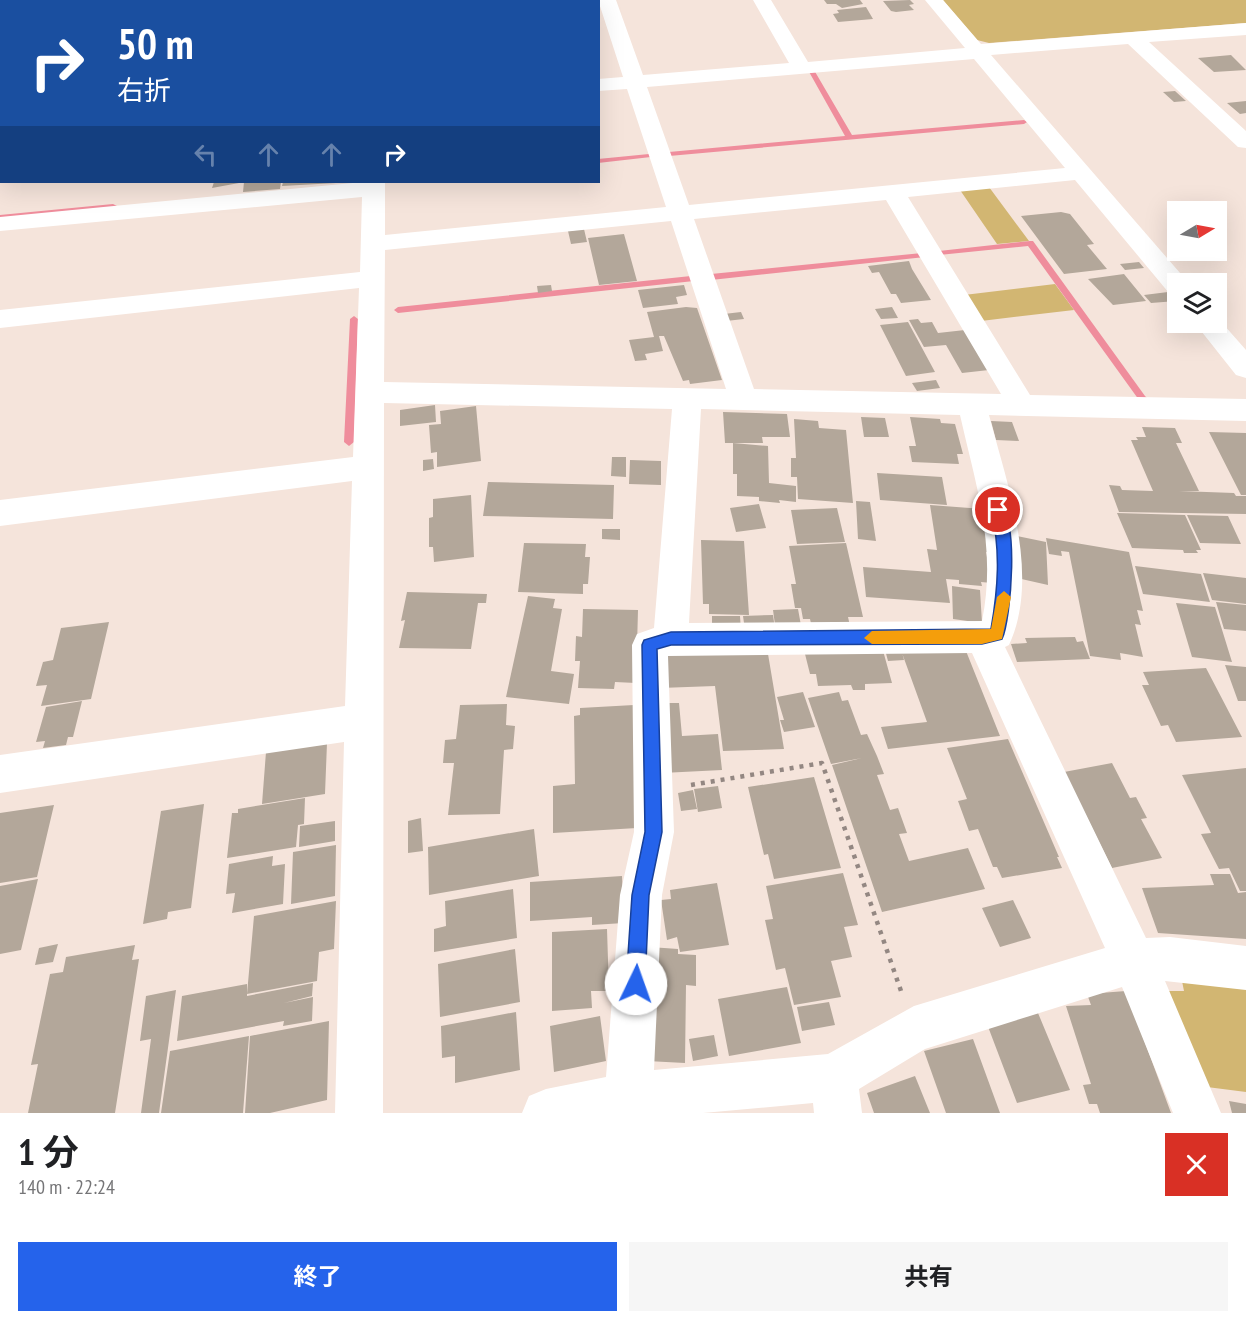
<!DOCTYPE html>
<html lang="ja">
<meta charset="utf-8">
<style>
:root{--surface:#fff;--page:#f6f6f6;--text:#202124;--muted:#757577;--accent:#2563eb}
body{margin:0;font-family:"PT Sans Narrow","Noto Sans JP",sans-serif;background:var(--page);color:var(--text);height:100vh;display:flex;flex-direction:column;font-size:22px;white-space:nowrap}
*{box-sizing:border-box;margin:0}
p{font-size:20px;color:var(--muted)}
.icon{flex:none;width:33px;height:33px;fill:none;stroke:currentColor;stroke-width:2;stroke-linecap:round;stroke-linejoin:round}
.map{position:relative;height:1113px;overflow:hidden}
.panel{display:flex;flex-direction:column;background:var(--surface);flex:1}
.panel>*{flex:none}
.banner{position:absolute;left:0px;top:0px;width:600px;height:183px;box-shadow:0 6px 24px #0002;background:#1a4fa0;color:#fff;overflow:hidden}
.needle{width:39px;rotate:80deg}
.controls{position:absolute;left:1167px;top:201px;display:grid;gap:12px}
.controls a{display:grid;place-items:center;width:60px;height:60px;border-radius:0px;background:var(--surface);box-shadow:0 6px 24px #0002;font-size:30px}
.pin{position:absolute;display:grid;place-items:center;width:51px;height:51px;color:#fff;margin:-26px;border:3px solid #fff;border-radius:50%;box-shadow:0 2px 6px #0007}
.me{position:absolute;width:66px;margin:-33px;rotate:3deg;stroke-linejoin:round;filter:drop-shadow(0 0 4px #0008)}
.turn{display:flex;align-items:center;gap:21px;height:126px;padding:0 18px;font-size:27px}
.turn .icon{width:78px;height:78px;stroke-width:2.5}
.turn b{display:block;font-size:42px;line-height:51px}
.lanes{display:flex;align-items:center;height:57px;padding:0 18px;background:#0003;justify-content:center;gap:30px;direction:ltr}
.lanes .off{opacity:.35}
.round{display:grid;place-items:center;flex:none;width:63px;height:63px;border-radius:0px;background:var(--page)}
.overview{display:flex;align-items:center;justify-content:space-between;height:102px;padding:0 18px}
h1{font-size:36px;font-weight:700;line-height:45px}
.cta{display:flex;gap:12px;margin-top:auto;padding:12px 18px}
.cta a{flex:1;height:69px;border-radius:0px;background:var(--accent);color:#fff;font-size:24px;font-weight:700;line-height:69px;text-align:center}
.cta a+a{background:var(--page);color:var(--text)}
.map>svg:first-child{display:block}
.green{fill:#d2b672}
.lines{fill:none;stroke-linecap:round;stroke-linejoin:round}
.stream{fill:#ef8d9c;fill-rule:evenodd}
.building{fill:#b3a79a}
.path{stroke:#938782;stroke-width:4.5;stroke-dasharray:4 6;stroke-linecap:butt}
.minor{fill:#fff;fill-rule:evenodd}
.route{fill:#2563eb;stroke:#184099;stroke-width:1.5}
.slow{fill:#f59e0b}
</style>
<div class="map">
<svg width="1246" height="1113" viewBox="0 0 1246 1113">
<rect width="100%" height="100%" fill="#f5e4db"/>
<!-- green -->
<path class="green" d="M943,0h303v23l-257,20 -12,-3z
M989,187l40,54 -32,3 -37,-54z
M1055,284l19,26 -93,11 -17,-26z
M1181,976l65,9v107l-39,-5 -42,-96h19z"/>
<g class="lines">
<!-- stream -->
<path class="stream" d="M811,68l3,2 38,65 172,-15 3,2 -3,2 -355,32 -3,-2 3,-2 176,-16 -37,-66z
M649,154l2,1v2l-53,6v-4z
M113,204l4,2 -1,2 -116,11v-4z
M1030,241h3l112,155 2,2 -2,2h-6l-111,-154 -89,9 -4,-2 4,-2z
M922,253l4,2 -1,2 -214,23 -4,-3 4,-3z
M691,276l4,3 -1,2 -296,32 -4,-3 4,-3z
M354,316l4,3 -4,123 -5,4 -5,-4 6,-123z"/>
</g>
<!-- building -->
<path class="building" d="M824,0h36l3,4 -21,4 -6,-4h-9z
M910,0l4,4 -5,1 5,5 -18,2 -5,-1 -8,-10z
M866,7l7,12 -35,3 -5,-8 6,-1 -2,-3z
M1231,55l15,15 -32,2 -16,-14z
M1175,91l11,10 -12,1 -11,-10z
M1246,101v12l-6,1 -13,-11z
M214,182h25v1l-27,5z
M244,182h37l-1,7 -37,3z
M283,182h53v1l-54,3z
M1061,212l9,2 24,30 -7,1 20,24 -43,5 -43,-58z
M584,229l3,13 -16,2 -3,-13z
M624,234l13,47 -38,4 -11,-47z
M909,261l3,8 19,31 -30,3 -5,-9h-5l-12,-22 -7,1 -4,-7z
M1139,262l5,6 -19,2 -5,-6z
M1124,274l22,27 -33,4 -25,-26z
M551,285l1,6 -14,2 -1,-7z
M684,285l3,10 -11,2 2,7 -35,4 -5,-18z
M1168,292l8,9 -25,2 -7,-8z
M686,307l11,1 25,72 -32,4 -1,-4 -6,1 -19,-45h-5l4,15 -18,3 2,6 -12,1 -6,-21 25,-3 -7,-25z
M892,307l6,11 -17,1 -6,-10z
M741,312l3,7 -18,2 -2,-7z
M918,319l3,4 11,-1 6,11 27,-3 24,40 -27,3 -16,-28 -22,2 -15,-27z
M908,322l27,50 -29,4 -26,-51z
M936,380l4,8 -23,3 -5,-8z
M435,405l1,17 -36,4v-16z
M476,406l5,55 -44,6v-15l-6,1 -2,-28 12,-1 -1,-13z
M723,412l64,2 3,23h-28l1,6h-38z
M861,417l24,1 4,19h-25z
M910,417l30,2 1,4 14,1 8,30h-6l2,10 -47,-2 -3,-16h7z
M794,419l24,2 1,7 27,2 7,73 -55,-4 -1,-22h-6v-19h5z
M991,421l21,1 7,19 -23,-1z
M1142,427l33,1 7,15h-6l23,48h-20l55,2 2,3h10v18l-127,-2 -10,-27 11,1 2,4 31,1 -22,-51h7l-2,-3h10z
M1209,432l37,1v62h-5z
M733,443l35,3 1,37 27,3v16l-17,-2 1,3 -21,-2v-4l-22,-1v-22h-4z
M612,457h14v20l-15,-1z
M433,459l1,10 -11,2v-11z
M630,460l31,1v24l-32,-1z
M877,473l65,4 5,28 -67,-5z
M488,482l126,3 -1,34 -130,-3z
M471,495l3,62 -40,5 -1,-15h-4v-29l4,-1v-18z
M856,501l14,1 6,39 -18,-2z
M759,504l7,24 -30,4 -6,-24z
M930,505l53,4 9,44 -6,-1 6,31 -11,-1 1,4 -23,-2v-4l-13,-1 4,24 -84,-6 -3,-30 68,5 -4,-23 10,1z
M837,508l8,34 -48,2 -6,-34z
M1117,513l68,2 16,35h-5l2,3h-14l-1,-3 -51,-2z
M1187,515l41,1 13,28 -41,-1z
M602,529h18v11l-18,-1z
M1017,536l29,6 2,43 -31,-7z
M1046,538l83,14 14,59 -6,-1 4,15 -6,-1 8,33 -23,-4 1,7 -31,-4 -21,-104 -8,-1 1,5 -13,-2z
M701,540l43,1 5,74 -40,-1v-10h-6z
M524,543l62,1 -1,13h5l-2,27h-5v10l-65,-2z
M846,543l17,74h-15l2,9 -38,2 -2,-9h-7l-2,-11h-6l-4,-24h5l-7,-38z
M1135,566l66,8 9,28 -67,-8z
M1203,573l43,5v26l-34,-4z
M952,586l28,4 2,33 -29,-4z
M407,592l80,2 -1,9h-8l-7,46 -72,-1 6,-28 -4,1z
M528,596l27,3 -2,9 9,1 -11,62 23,3 -5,30 -63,-7z
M1216,602l30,3v26l-22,-2z
M1176,603l39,4 17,55 -40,-5z
M583,609l55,1 -2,73 -21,-1 -1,7 -36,-1 2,-27h-5l1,-25 6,1z
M798,609l4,22 -26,1 -3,-22z
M773,615l2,14 -30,1 -2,-14z
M712,616h28l1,15 -29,-2z
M109,622l-18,77 -50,7 6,-21 -11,1 7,-24 10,-2 8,-32z
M1075,637l2,5 6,-1 7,18 -73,3 -6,-18 16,-1 -2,-5z
M900,645l4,15 -16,1 -4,-15z
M964,646l36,90 -112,13 -7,-22 46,-5 -25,-69z
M882,647l10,36 -27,1v6h-12l-2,-5 -33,1 -2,-12h-6l-6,-24z
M657,653l111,1 16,95 -61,2 -8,-65 -55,2z
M1225,665l21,2v34h-8z
M1206,668l36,69 -66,5 -8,-17 -7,1 -19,-41h7l-6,-13z
M803,692l12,35 -31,5 -4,-12h4l-7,-23z
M839,692l3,9 6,-1 13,35 6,-1 10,22 7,18 -7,1 13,35 8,-2 9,25 -8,1 10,27 59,-13 17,41 -103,23 -50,-147 30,-7 -31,6 -23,-66z
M82,701l-9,36h-5l-2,8 -23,3 2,-7 -9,1 10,-35z
M657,703h22l3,33 36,-2 4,36 -60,3z
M507,704l-1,21 9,1 -2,23 -9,1 -4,64 -52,1 6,-52h-11l2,-23 11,-1 4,-34z
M634,705l3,123 -84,5v-47l22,-2 -1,-68 6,-1v-7z
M1008,739l51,118h-2l5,11 -60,10 -5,-11h-4l-15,-38 -9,2 -11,-30 9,-2 -20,-51z
M327,743l-2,51 -63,10 4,-52z
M1112,763l18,35 6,-1 11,21 -6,1 21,39 -50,10 -48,-96z
M1246,768v123h-6l-11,-23 -10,1 -18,-35 10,-1 -29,-58z
M814,777l27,91 -67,11 -6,-25 -4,1 -16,-68z
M718,786l4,22 -24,4 -4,-23z
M693,790l4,19 -16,2 -3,-18z
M305,798l-1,26 -6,1 -2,22 -69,11 5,-45h6v-4z
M204,804l-13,104 -23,4 -1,7 -24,5 18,-113z
M54,805l-17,72 -37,6v-70z
M421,818l2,33 -15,2v-32z
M335,821v20l-36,6 1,-21z
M534,829l5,47 -110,19 -1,-48z
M336,845l-1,51 -44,8 2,-52z
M273,856l-1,10 13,-2 -2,40 -51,9 3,-20 -9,1 3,-30z
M843,873l15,52 -14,2 8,30 -21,4 10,36 -47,8 -9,-37 -9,2 -11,-50 8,-1 -7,-33z
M1210,874h20l8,19 8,-1v47l-88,-6 -16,-45 72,-3z
M622,876l2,47 -32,2v-8l-62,4v-39z
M38,879l-17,71 -21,4v-68z
M717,883l12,62 -49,7 -3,-15 -10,3 -6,-40 10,-1 -1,-9z
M513,889l4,49 -83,14v-23l12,-3 -1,-25z
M1013,900l18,38 -31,9 -18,-39z
M336,901l-2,48 -15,3 -2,29 -70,13 7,-78z
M607,929l2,62h-18l1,17 -40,3v-79z
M58,944l-5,18 -18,3 4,-17z
M135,945l-3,15 7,-1 -24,154h-87l10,-49 -7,1 19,-91 13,-2 3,-15z
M650,947l28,2v5l18,1v31l-10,-1 -1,78 -38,-2z
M515,949l5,53 -80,15 -2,-53z
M313,983l-1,13 -28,7 29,-6 -1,24 -29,5 1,-5 -107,20 5,-45 65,-12v12z
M787,987l14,56 -72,13 -11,-57z
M176,990l-17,123h-18l10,-74 -11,2 6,-45z
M1126,991l45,122h-71l-3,-9h-8l-6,-19 8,-1 -25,-78 25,-1 -4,-11z
M829,1002l6,23 -33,6 -5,-24z
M516,1012l4,58 -65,13v-27l-13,2 -1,-32z
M1038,1013l32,77 -53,13 -30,-79z
M600,1016l6,45 -52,11 -4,-46z
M329,1021l-2,79 -57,13h-25l5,-77z
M714,1035l4,21 -25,5 -4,-22z
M249,1036l-6,77h-82l9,-62z
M973,1039l27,74h-54l-22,-62z
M915,1076l15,37h-56l-7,-20z
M1229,1101l17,3v9h-14z"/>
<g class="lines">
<!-- path -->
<path class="path" d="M691,785l131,-22 79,228"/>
<!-- minor -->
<path class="minor" d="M39,0h18v2h-18z
M193,0h18l-19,2z
M369,0h18v2h-18z
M598,0h18l27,75 146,-12 -36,-63h18l37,62 157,-14 -40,-48h18l38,44 265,-21v12l-97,7 97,89v17l-8,-1 -110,-103 -137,11 196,226 2,3h-11v11l-9,-2 -94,-113 -167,17 122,198 216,4v22l-257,-6c18,69 52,161 20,230l-4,2 141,291 24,-1 76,9v44l-81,-9 56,132h-48l-51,-126 -197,62 -66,40 3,24h-48l-1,-10 -110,10h-181l7,-17 17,-7 60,-12 14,-182 14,-63 -2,-187 5,-11 17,-6 18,-219 -288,-6 -1,710h-48l9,-371 -344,51v-38l345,-49 7,-225 -352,45v-26l353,-43 6,-169 -359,40v-18l360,-38 2,-75 -362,34v-14l363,-35h22v53l281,-28 -39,-118 -29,2v-12l25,-2zM974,59l91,109 -376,37 -42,-118zM886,200l115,194 -247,-5 -60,-170zM671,221l55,168 -342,-7 1,-132zM701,409l259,6c16,71 37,132 22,206l-293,2zM972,653l133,295 -191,58 -86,48 -174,16 8,-175 12,-63 -6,-176z
M0,82h2l-2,15z
M0,131h2v12h-2z
M1216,316l30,34v28l-10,-3 -42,-53h22z"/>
</g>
<!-- route -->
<path class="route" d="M998,505c22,7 13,115 4,134l-20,5 -311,1 -14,4 5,183 -13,63 -4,89 -3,7 -6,3 -7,-3 -3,-7 6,-89 13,-63 -3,-187 2,-5 27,-8 320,-3c7,-40 10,-79 0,-119z"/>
<!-- slow -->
<path class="slow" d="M1004,591l7,6 -9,42 -20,5h-110l-8,-6 8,-7 119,-2 6,-32z"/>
</svg>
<div class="controls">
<a><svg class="needle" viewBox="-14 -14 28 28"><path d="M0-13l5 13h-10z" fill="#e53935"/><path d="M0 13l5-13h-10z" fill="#757577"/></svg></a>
<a><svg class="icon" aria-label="layers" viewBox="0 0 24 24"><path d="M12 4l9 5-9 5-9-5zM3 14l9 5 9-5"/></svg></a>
</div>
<div class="pin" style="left:998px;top:510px;background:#d93025"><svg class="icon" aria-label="arrive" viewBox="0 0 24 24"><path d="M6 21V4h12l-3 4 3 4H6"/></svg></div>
<svg class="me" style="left:636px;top:984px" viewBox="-20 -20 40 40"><circle r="19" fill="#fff"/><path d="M0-13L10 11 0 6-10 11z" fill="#2563eb"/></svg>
<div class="banner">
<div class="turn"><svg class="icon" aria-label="right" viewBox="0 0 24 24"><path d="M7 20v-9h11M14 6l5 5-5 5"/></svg><div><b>50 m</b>右折</div></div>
<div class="lanes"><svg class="icon off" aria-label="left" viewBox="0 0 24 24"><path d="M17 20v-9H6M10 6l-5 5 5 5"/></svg><svg class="icon off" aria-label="ahead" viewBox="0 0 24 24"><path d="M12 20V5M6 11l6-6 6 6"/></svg><svg class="icon off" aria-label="ahead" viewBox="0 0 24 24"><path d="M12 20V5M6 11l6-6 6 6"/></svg><svg class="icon" aria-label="right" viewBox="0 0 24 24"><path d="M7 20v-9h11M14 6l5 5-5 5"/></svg></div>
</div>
</div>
<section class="panel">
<div class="overview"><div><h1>1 分</h1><p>140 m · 22:24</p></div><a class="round" style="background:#d93025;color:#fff"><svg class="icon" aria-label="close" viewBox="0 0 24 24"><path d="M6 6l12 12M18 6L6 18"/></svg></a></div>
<div class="cta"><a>終了</a><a>共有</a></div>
</section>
